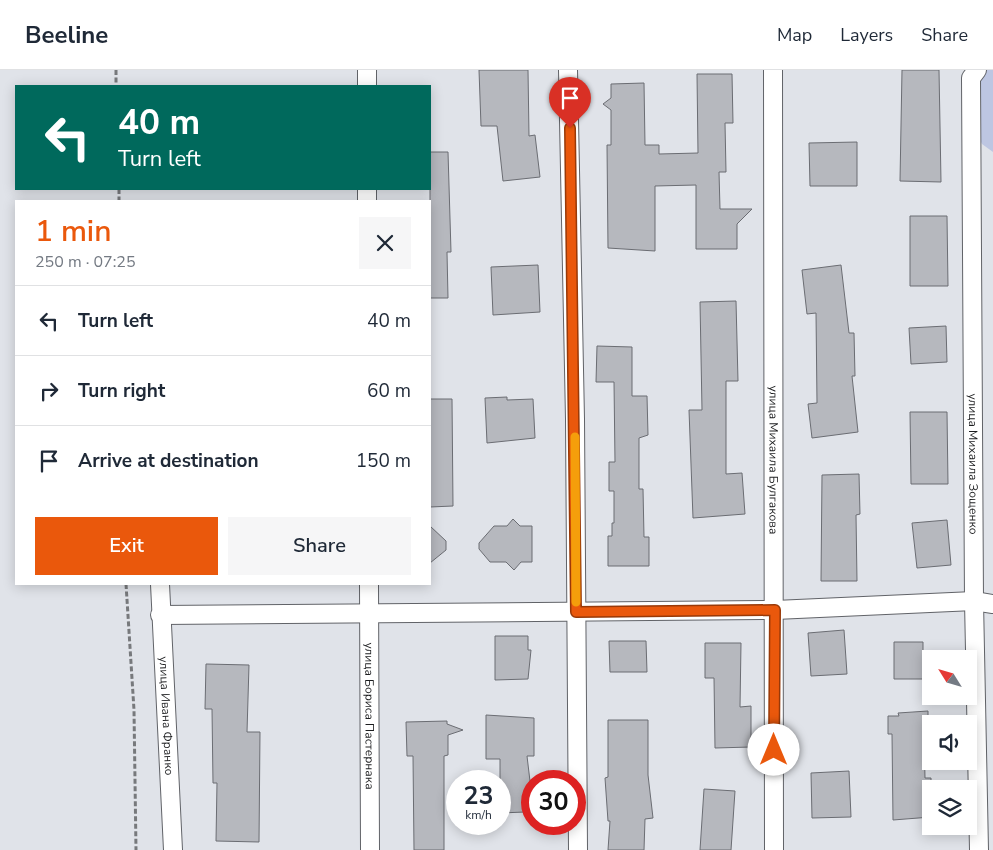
<!DOCTYPE html>
<meta charset="utf-8">
<style>
:root{--surface:#fff;--page:#f6f6f7;--text:#1f2937;--muted:#747a83;--line:#e0e1e3;--accent:#ea580c}
body{margin:0;font-family:"Nunito Sans",sans-serif;background:var(--page);color:var(--text);height:100vh;display:flex;flex-direction:column;font-size:19px;white-space:nowrap}
*{box-sizing:border-box;margin:0}
p{font-size:16px;color:var(--muted)}
.icon{flex:none;width:28px;height:28px;fill:none;stroke:currentColor;stroke-width:2;stroke-linecap:round;stroke-linejoin:round}
.map{position:relative;flex:1;overflow:hidden}
.side{position:absolute;left:15px;top:130px;width:416px;height:385px;display:flex;flex-direction:column;background:var(--surface);border-radius:0px;box-shadow:0 2px 12px #0003}
.side>*{flex:none}
.top-card{position:absolute;left:15px;top:15px;width:416px;height:105px;border-radius:0px;box-shadow:0 2px 12px #0003;background:#00695c;color:#fff;overflow:hidden}
.needle{width:32px;rotate:307deg}
.controls{position:absolute;left:922px;top:580px;display:grid;gap:10px}
.controls a{display:grid;place-items:center;width:55px;height:55px;border-radius:0px;background:var(--surface);box-shadow:0 2px 12px #0003;font-size:25px}
.speed{position:absolute;left:446px;top:700px;display:flex;gap:10px;font-size:25px;font-weight:700;text-align:center}
.speed>*{display:grid;place-content:center;width:65px;height:65px;border-radius:50%;background:var(--surface);box-shadow:0 2px 12px #0003;line-height:1}
.speed small{font-size:12px;font-weight:400}
.speed .limit{border:8px solid #d22;background:#fff;color:#111}
.pin{position:absolute;display:grid;place-items:center;width:42px;height:42px;color:#fff;margin:-51px -21px;border-radius:50% 50% 50% 0;rotate:-45deg;box-shadow:0 0 5px #0007}
.pin .icon{rotate:45deg}
.me{position:absolute;width:55px;margin:-28px;rotate:0deg;stroke-linejoin:round;filter:drop-shadow(0 0 4px #0008)}
.turn{display:flex;align-items:center;gap:18px;height:105px;padding:0 20px;font-size:22px}
.turn .icon{width:65px;height:65px;stroke-width:2.5}
.turn b{display:block;font-size:35px;line-height:42px}
.round{display:grid;place-items:center;flex:none;width:52px;height:52px;border-radius:0px;background:var(--page)}
.head{display:flex;align-items:center;justify-content:space-between;height:85px;padding:0 20px}
h1{font-size:30px;font-weight:600;line-height:38px;color:var(--accent)}
.button{display:flex;gap:10px;margin-top:auto;padding:10px 20px}
.button a{flex:1;height:58px;border-radius:0px;background:var(--accent);color:#fff;font-size:20px;font-weight:600;line-height:58px;text-align:center}
.button a+a{background:var(--page);color:var(--text)}
ul{padding:0;list-style:none}
li{display:flex;align-items:center;gap:15px;height:70px;padding:0 20px;border-top:1px solid var(--line)}
li div{flex:1}
li b{display:block;font-size:19px}
li em{font-style:normal}
header{display:flex;align-items:center;gap:30px;box-sizing:border-box;height:70px;padding:0 25px;background:var(--surface);border-bottom:1px solid var(--line)}
header strong{font-size:24px}
nav{display:flex;gap:28px;margin-inline-start:auto;font-size:18px}
.map>svg:first-child{display:block}
.green{fill:#bdc6e2}
.building{fill:#b6b8be;stroke:#6b6d73}
.lines{fill:none;stroke-linecap:round;stroke-linejoin:round}
.minor-casing{stroke:#616368;stroke-width:20}
.path{stroke:#77797c;stroke-width:3;stroke-dasharray:5 2.5;stroke-linecap:butt}
.minor{stroke:#fff;stroke-width:18}
.route-casing{stroke:#983908;stroke-width:12}
.route{stroke:#ea580c;stroke-width:9}
.slow{stroke:#f59e0b;stroke-width:9}
.labels{text-anchor:middle;dominant-baseline:central;stroke-width:4;stroke-linejoin:round;paint-order:stroke}
.street-label{font-size:12px;fill:#1b1c1e;stroke:#fff}
</style>
<header>
<strong>Beeline</strong>
<nav><a>Map</a><a>Layers</a><a>Share</a></nav>
</header>
<div class="map">
<svg width="993" height="780" viewBox="0 0 993 780">
<rect width="100%" height="100%" fill="#e0e3e9"/>
<!-- green -->
<path class="green" d="M978,0h15v82l-11,-8 -18,-37z"/>
<!-- building -->
<path class="building" d="M479,0h49l1,66 6,-1 5,42 -37,4 -6,-55h-16z
M902,0h37l2,112 -41,-1z
M697,4h35l1,49h-8l1,49h-7l1,37h32l-15,15v25h-41v-64l-41,1v65l-47,-3 -1,-103h4v-35l-8,-6 8,-6v-14l33,-1 1,62h14v9l39,-1z
M857,72v44h-47l-1,-43z
M430,82h18l3,100h-4l1,46h-18z
M910,146h37l1,70h-38z
M538,195l2,47 -47,3 -2,-48z
M841,195l8,68h5l1,43h-3l6,56 -46,6 -4,-34 9,-1 -1,-90 -9,1 -5,-44z
M736,231l2,80h-12v93l16,-1 3,41 -52,4 -4,-108h13l-2,-108z
M946,256l1,36 -36,2 -2,-36z
M597,276l35,1v49h15l1,39 -9,3v51h4l1,48h5v29h-41v-30h4v-13h2v-32h-5v-29h6l-1,-80h-18z
M507,327v3l26,-1 2,39 -48,5 -2,-45z
M430,329h22l1,107 -23,1z
M910,342h37l1,72h-37z
M859,404l1,40 -4,1 1,66h-36l1,-106z
M513,449l7,7h12v36h-11l-7,8 -8,-8h-16l-11,-13v-6l15,-17h13z
M947,450l4,45 -34,3 -5,-45z
M430,456l16,15v9l-16,13z
M844,560l3,44 -36,2 -3,-43z
M495,566h33v14h3l-3,29 -33,1z
M609,571h37l1,31h-37z
M894,572h29v37h-29z
M705,573h36l-1,64 11,-1v41l-36,1 -1,-70h-9z
M206,594l43,1 -2,67h13l-1,110 -43,-1 1,-58h-4l-1,-74h-7z
M928,641v7l3,4v13h-7l1,43h6v39l-38,3 -1,-86h-4v-18h11l-1,-3z
M486,645l48,3v38h-7l5,42h-8l1,14 -25,1v-54h-14z
M608,650h40v55l5,43 -8,1 -1,31h-36l2,-29h-2l-3,-43 3,-1z
M447,651v3l16,6 -15,5v20l-4,1v94h-30l-1,-94h-6l-1,-34z
M849,701l2,46 -39,1 -1,-45z
M704,719l31,2 -4,59h-31z"/>
<g class="lines">
<!-- minor casing -->
<g class="minor-casing">
<g id="minor">
<path d="M367,0v16"/>
<path d="M568,0l7,349 3,431"/>
<path id="s1" d="M773,0l1,780"/>
<path id="s2" d="M977,0l-6,8 3,523 5,249"/>
<path d="M367,119v12"/>
<path id="s3" d="M160,514l13,266"/>
<path id="s4" d="M369,514l1,266"/>
<path d="M160,545l615,-5 199,-9 19,3"/>
</g>
</g>
<!-- path -->
<path class="path" d="M116,0v16
M119,119v12
M126,514l8,126 2,140"/>
<!-- minor -->
<use href="#minor" class="minor"/>
</g>
<g class="lines">
<!-- route casing -->
<g class="route-casing">
<path id="route" d="M570,58l6,484 199,-2 -1,140"/>
</g>
<!-- route -->
<use href="#route" class="route"/>
<!-- slow -->
<path class="slow" d="M575,367l1,165"/>
</g>
<g class="labels">
<!-- street labels -->
<g class="street-label">
<text stroke="none"><textPath href="#s1" startOffset="390">улица Михаила Булгакова</textPath></text>
<text stroke="none"><textPath href="#s2" startOffset="396">улица Михаила Зощенко</textPath></text>
<text stroke="none"><textPath href="#s3" startOffset="132">улица Ивана Франко</textPath></text>
<text stroke="none"><textPath href="#s4" startOffset="132">улица Бориса Пастернака</textPath></text>
</g>
</g>
</svg>
<div class="controls">
<a><svg class="needle" viewBox="-14 -14 28 28"><path d="M0-13l5 13h-10z" fill="#e53935"/><path d="M0 13l5-13h-10z" fill="#747a83"/></svg></a>
<a><svg class="icon" aria-label="sound" viewBox="0 0 24 24"><path d="M4 9h4l5-4v14l-5-4H4zM17 9q2 3 0 6"/></svg></a>
<a><svg class="icon" aria-label="layers" viewBox="0 0 24 24"><path d="M12 4l9 5-9 5-9-5zM3 14l9 5 9-5"/></svg></a>
</div>
<div class="speed"><div>23<small>km/h</small></div><div class="limit">30</div></div>
<div class="pin" style="left:570px;top:58px;background:#d93025"><svg class="icon" aria-label="arrive" viewBox="0 0 24 24"><path d="M6 21V4h12l-3 4 3 4H6"/></svg></div>
<svg class="me" style="left:774px;top:680px" viewBox="-20 -20 40 40"><circle r="19" fill="#fff"/><path d="M0-13L10 11 0 6-10 11z" fill="#ea580c"/></svg>
<div class="top-card">
<div class="turn"><svg class="icon" aria-label="left" viewBox="0 0 24 24"><path d="M17 20v-9H6M10 6l-5 5 5 5"/></svg><div><b>40 m</b>Turn left</div></div>
</div>
<section class="side">
<div class="head"><div><h1>1 min</h1><p>250 m · 07:25</p></div><a class="round"><svg class="icon" aria-label="close" viewBox="0 0 24 24"><path d="M6 6l12 12M18 6L6 18"/></svg></a></div>
<ul>
<li><svg class="icon" aria-label="left" viewBox="0 0 24 24"><path d="M17 20v-9H6M10 6l-5 5 5 5"/></svg><div><b>Turn left</b></div><em>40 m</em></li>
<li><svg class="icon" aria-label="right" viewBox="0 0 24 24"><path d="M7 20v-9h11M14 6l5 5-5 5"/></svg><div><b>Turn right</b></div><em>60 m</em></li>
<li><svg class="icon" aria-label="arrive" viewBox="0 0 24 24"><path d="M6 21V4h12l-3 4 3 4H6"/></svg><div><b>Arrive at destination</b></div><em>150 m</em></li>
</ul>
<div class="button"><a>Exit</a><a>Share</a></div>
</section>
</div>
